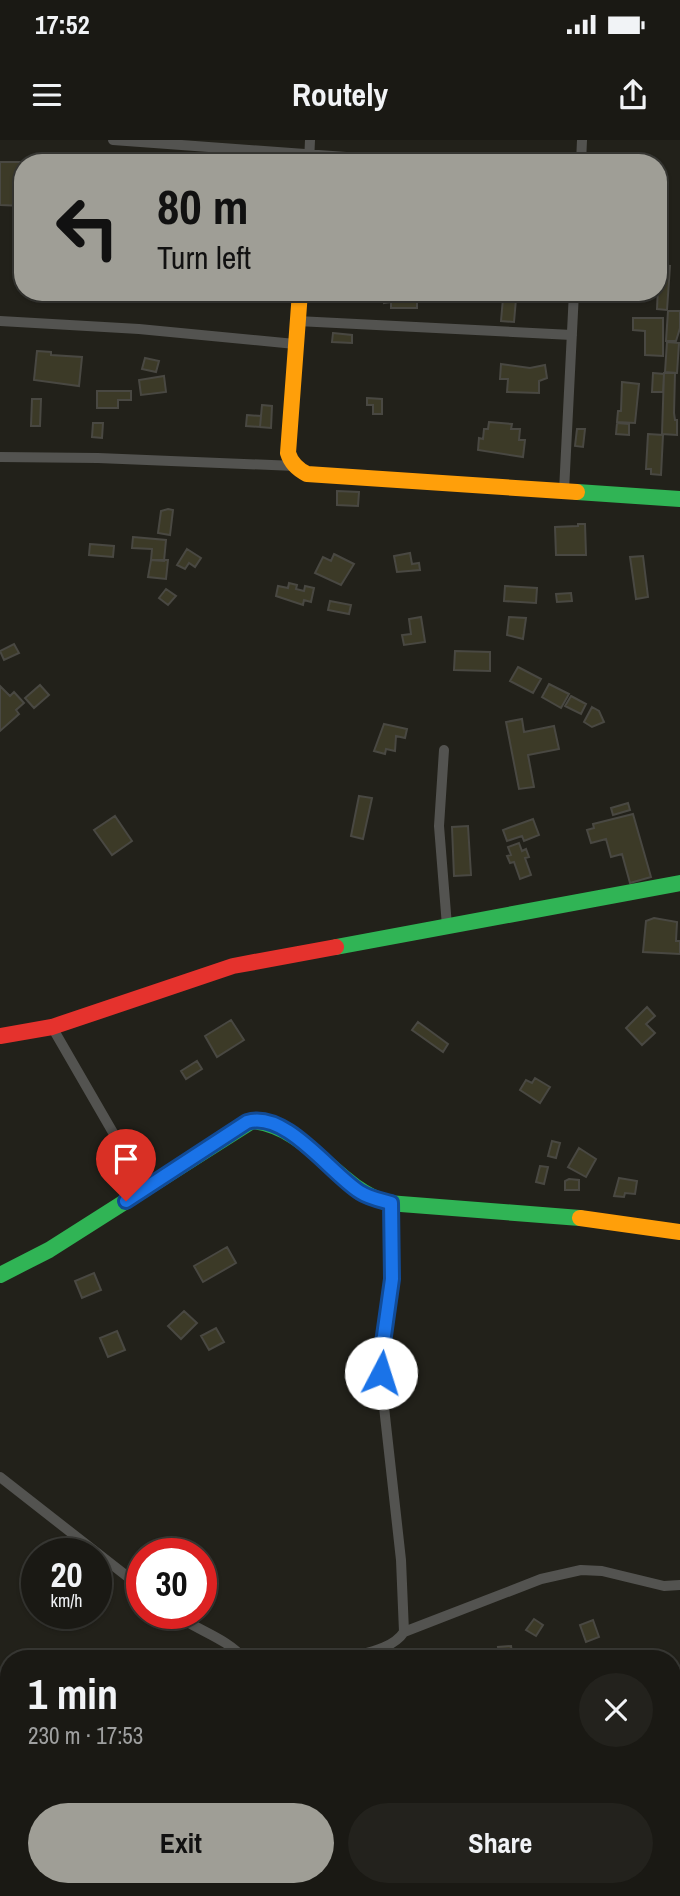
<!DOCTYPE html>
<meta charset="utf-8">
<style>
:root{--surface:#1a1914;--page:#23221d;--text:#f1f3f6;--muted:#9fa0a0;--line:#383834;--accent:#9f9e96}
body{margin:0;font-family:"Archivo Narrow",sans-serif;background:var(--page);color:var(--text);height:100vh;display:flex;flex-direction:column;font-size:26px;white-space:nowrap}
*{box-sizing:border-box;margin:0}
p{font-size:23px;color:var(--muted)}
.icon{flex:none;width:38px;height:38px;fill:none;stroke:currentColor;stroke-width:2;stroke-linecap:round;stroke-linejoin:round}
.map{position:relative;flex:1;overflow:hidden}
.drawer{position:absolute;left:0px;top:1510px;width:681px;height:247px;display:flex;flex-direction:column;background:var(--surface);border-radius:28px 28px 0 0;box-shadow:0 2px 5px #0004,0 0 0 2px var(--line)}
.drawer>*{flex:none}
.hud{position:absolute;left:14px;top:14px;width:653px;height:147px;border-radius:28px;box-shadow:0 2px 5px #0004,0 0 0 2px var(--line);background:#9f9e96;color:#111;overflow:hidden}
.speed{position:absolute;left:21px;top:1398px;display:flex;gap:14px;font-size:35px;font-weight:700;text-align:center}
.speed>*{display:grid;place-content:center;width:91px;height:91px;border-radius:50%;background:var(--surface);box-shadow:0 2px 5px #0004,0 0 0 2px var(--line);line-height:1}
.speed small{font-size:18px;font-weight:400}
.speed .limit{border:10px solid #d22;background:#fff;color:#111}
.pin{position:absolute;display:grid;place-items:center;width:60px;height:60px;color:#fff;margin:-72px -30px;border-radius:50% 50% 50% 0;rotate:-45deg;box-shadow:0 0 7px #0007}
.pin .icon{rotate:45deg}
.me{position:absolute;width:77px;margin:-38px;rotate:5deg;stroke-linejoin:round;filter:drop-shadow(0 0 5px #0008)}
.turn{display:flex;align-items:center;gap:24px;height:147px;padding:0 28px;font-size:32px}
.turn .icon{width:91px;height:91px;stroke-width:2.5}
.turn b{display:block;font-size:49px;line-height:60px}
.round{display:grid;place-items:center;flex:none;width:74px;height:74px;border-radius:37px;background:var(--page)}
.summary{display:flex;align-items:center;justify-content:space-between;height:119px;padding:0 28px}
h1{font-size:42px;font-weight:700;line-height:52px}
.primary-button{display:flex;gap:14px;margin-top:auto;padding:14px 28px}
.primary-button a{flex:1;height:80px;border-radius:42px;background:var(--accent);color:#111;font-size:28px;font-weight:700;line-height:80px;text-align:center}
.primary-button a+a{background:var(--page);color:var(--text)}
.status{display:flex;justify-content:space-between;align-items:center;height:49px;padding:0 35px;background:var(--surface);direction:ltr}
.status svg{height:19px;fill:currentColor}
header{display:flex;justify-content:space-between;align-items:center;height:91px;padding:0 28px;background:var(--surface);font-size:32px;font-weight:700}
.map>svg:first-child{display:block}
.building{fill:#3c3a27;stroke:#494842;stroke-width:2}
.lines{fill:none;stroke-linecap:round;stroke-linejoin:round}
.street{stroke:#535350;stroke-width:10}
.fast{stroke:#30b455;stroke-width:16}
.slow{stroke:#ff9f0a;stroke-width:16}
.jam{stroke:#e5322d;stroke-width:16}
.route-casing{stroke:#114b97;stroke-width:18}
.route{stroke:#1a73e8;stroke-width:12}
</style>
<div class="status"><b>17:52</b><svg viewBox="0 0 49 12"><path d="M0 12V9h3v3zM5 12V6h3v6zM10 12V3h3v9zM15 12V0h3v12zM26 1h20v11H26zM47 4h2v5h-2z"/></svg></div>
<header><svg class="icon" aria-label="menu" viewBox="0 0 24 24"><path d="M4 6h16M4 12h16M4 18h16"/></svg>Routely<svg class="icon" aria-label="share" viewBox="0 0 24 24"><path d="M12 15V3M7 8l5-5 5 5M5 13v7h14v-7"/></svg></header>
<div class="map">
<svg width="680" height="1756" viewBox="0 0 680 1756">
<rect width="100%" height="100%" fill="#22211a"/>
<!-- building -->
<path class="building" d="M0,22h29l-6,1v43l-23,-1z
M659,125l11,1 -3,44 -10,-1z
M417,152v16h-26v-6l-7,1v-6l-5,-4z
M503,158l13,1 -2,23 -13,-1z
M668,171h12v17l-4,13h-10z
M633,178h30v38l-18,-1v-24l-12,-1z
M333,193l19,2v8l-20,-1z
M667,202l12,1 -2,30 -12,-1z
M37,211l14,1v3l31,2 -3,29 -45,-6z
M145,218l14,3 -3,11 -14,-3z
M501,224l29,4 15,-3 2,13 -8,3v12l-32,-1 1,-13h-8z
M653,233l11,1 -1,18h-11z
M664,233h11l-1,40 1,7h2v15l-15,-1z
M164,236l2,16 -25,3 -2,-15z
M622,242l17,2 -4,39 -18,-1 1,-11h3z
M97,251h34v9h-13v8h-21z
M367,258l15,1v15h-9v-9h-6z
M32,259h9l-1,27h-9z
M262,265l10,1 -1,22 -11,-1z
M247,275l14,1 -1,11 -14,-1z
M489,282l23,2 -1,5h9l-1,11h6l-2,17 -45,-7 1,-12 4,1 1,-10h4z
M93,283h10l-1,15 -10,-1z
M617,283l12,1v11l-13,-1z
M577,289h8l-2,18 -8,-1z
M648,294l15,1 -2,40 -10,-1v-5h-5z
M337,351l22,1 -1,14 -21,-1z
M168,369l5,1 -3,25 -12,-2 3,-22z
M578,384h7l1,31h-30l-1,-28 23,-1z
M133,397l33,3 -2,21 -13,-1 1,-11 -20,-1z
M90,404l24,2 -1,11 -24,-2z
M187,409l14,9 -6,9 -6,-4 -4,6 -8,-4z
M410,413l2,11 7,-1 1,7 -23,2 -3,-16z
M334,414l20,10 -13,21 -26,-12 8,-16 8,4z
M643,416l5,41 -12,2 -6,-42z
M151,420h17l-2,19 -18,-2z
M289,443l8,2 -1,4 8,2 1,-5 9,2 -3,14 -7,-2 -1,5 -27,-9 2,-10 10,2z
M505,446l32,2 -1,15 -32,-2z
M166,449l10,7 -8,9 -9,-7z
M571,453l1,8 -15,1 -1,-8z
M330,461l21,4 -2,9 -21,-4z
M421,477l4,25 -21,3 -2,-10 9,-1 -2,-15z
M509,477l17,1 -3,21 -16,-4z
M14,504l5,9 -15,7 -4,-9z
M455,511l35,1v19l-36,-1z
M518,527l23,12 -8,14 -23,-12z
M549,544l20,10 -8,14 -19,-11z
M40,545l9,10 -15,13 -9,-10z
M0,546l10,10 4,-4 10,11 -8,7 3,4 -19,17z
M571,556l15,8 -5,10 -16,-8z
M592,567l7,4 5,11 -12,5 -8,-5z
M522,579l2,13 30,-6 5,23 -31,6 6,32 -15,2 -13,-67z
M384,584l23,5 -2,9 -9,-2 -1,15 -9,-2 -1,5 -11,-3z
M359,656l13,2 -9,41 -12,-3z
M628,663l2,7 -17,5 -2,-7z
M633,674l18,63 -21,6 -8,-29 -11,3 -5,-18 -15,4 -4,-13 7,-2 -1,-4z
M115,676l17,25 -20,14 -18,-25z
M533,679l6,16 -15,6 -2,-5 -15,5 -4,-11z
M468,686l3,49 -17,1 -2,-49z
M519,703l3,8 4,-2 3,8 -4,1 6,17 -11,4 -6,-17 -4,1 -3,-7 4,-1 -3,-8z
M654,778l23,4 -1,19h4v13l-37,-2 3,-31z
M647,867l8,9 -9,8 9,9 -13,12 -16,-17z
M231,880l13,20 -27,17 -12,-21z
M418,882l30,22 -5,8 -31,-22z
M197,921l5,8 -16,10 -5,-8z
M535,938l15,9 -10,16 -20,-13 6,-10 6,3z
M552,1001l8,2 -4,15 -8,-2z
M579,1008l17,11 -10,18 -18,-10z
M540,1026l8,1 -4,17 -8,-2z
M619,1038l18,3 -2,13 -10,-1 -1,4 -10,-1z
M569,1039l10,1v10h-14v-9z
M227,1107l9,16 -33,19 -9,-16z
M94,1133l7,17 -19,8 -7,-17z
M184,1171l13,12 -16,16 -13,-13z
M216,1188l8,14 -15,8 -8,-14z
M117,1191l8,19 -17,7 -8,-19z
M534,1479l9,6 -7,11 -10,-6z
M593,1480l6,17 -13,5 -6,-17z
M511,1506l2,13h-13l-2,-12z
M680,1535v22l-3,1 -5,-20z"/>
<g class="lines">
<!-- street -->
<path class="street" d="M113,0l315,23
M309,23l1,-23
M581,23l1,-23
M0,181l139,8 156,15
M297,181l275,14
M0,317l98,1 197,8
M564,351l10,-199
M444,610l-5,76 8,100
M52,887l93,161
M391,1063l1,76 -11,78 1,32 19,171 3,72
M0,1337l142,111
M175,1474c21,16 52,24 69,45
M344,1519c20,-6 48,-9 60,-27l137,-53 40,-9 21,1 62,15 16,-1
M672,1604h8
M0,1736l9,-11
M411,1748l1,8
M655,1748l2,8"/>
<!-- fast -->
<path class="fast" d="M577,352l103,7
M336,807l344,-64
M0,1135l49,-25 203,-129c57,6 83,66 136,82l192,15"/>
<!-- slow -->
<path class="slow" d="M300,152l-12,161c3,10 9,16 19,21l270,18
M580,1078l100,14"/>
<!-- jam -->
<path class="jam" d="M0,896l52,-9 181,-61 103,-19"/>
</g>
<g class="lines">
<!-- route casing -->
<g class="route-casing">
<path id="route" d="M126,1061l121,-79c39,-12 83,51 113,70 9,6 20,8 31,11l1,76 -11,78v16"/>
</g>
<!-- route -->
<use href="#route" class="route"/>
</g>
</svg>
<div class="speed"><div>20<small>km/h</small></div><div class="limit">30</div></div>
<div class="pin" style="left:126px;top:1061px;background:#d93025"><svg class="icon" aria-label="arrive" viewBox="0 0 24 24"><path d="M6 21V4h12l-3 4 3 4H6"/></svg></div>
<svg class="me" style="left:381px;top:1233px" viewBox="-20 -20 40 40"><circle r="19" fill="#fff"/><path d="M0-13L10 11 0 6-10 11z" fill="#1a73e8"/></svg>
<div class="hud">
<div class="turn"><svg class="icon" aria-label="left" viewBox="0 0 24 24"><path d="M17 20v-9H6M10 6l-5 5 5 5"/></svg><div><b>80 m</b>Turn left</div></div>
</div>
<section class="drawer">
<div class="summary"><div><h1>1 min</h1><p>230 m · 17:53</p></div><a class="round"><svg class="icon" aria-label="close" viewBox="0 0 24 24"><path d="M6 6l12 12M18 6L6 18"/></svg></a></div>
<div class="primary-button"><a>Exit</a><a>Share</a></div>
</section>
</div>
